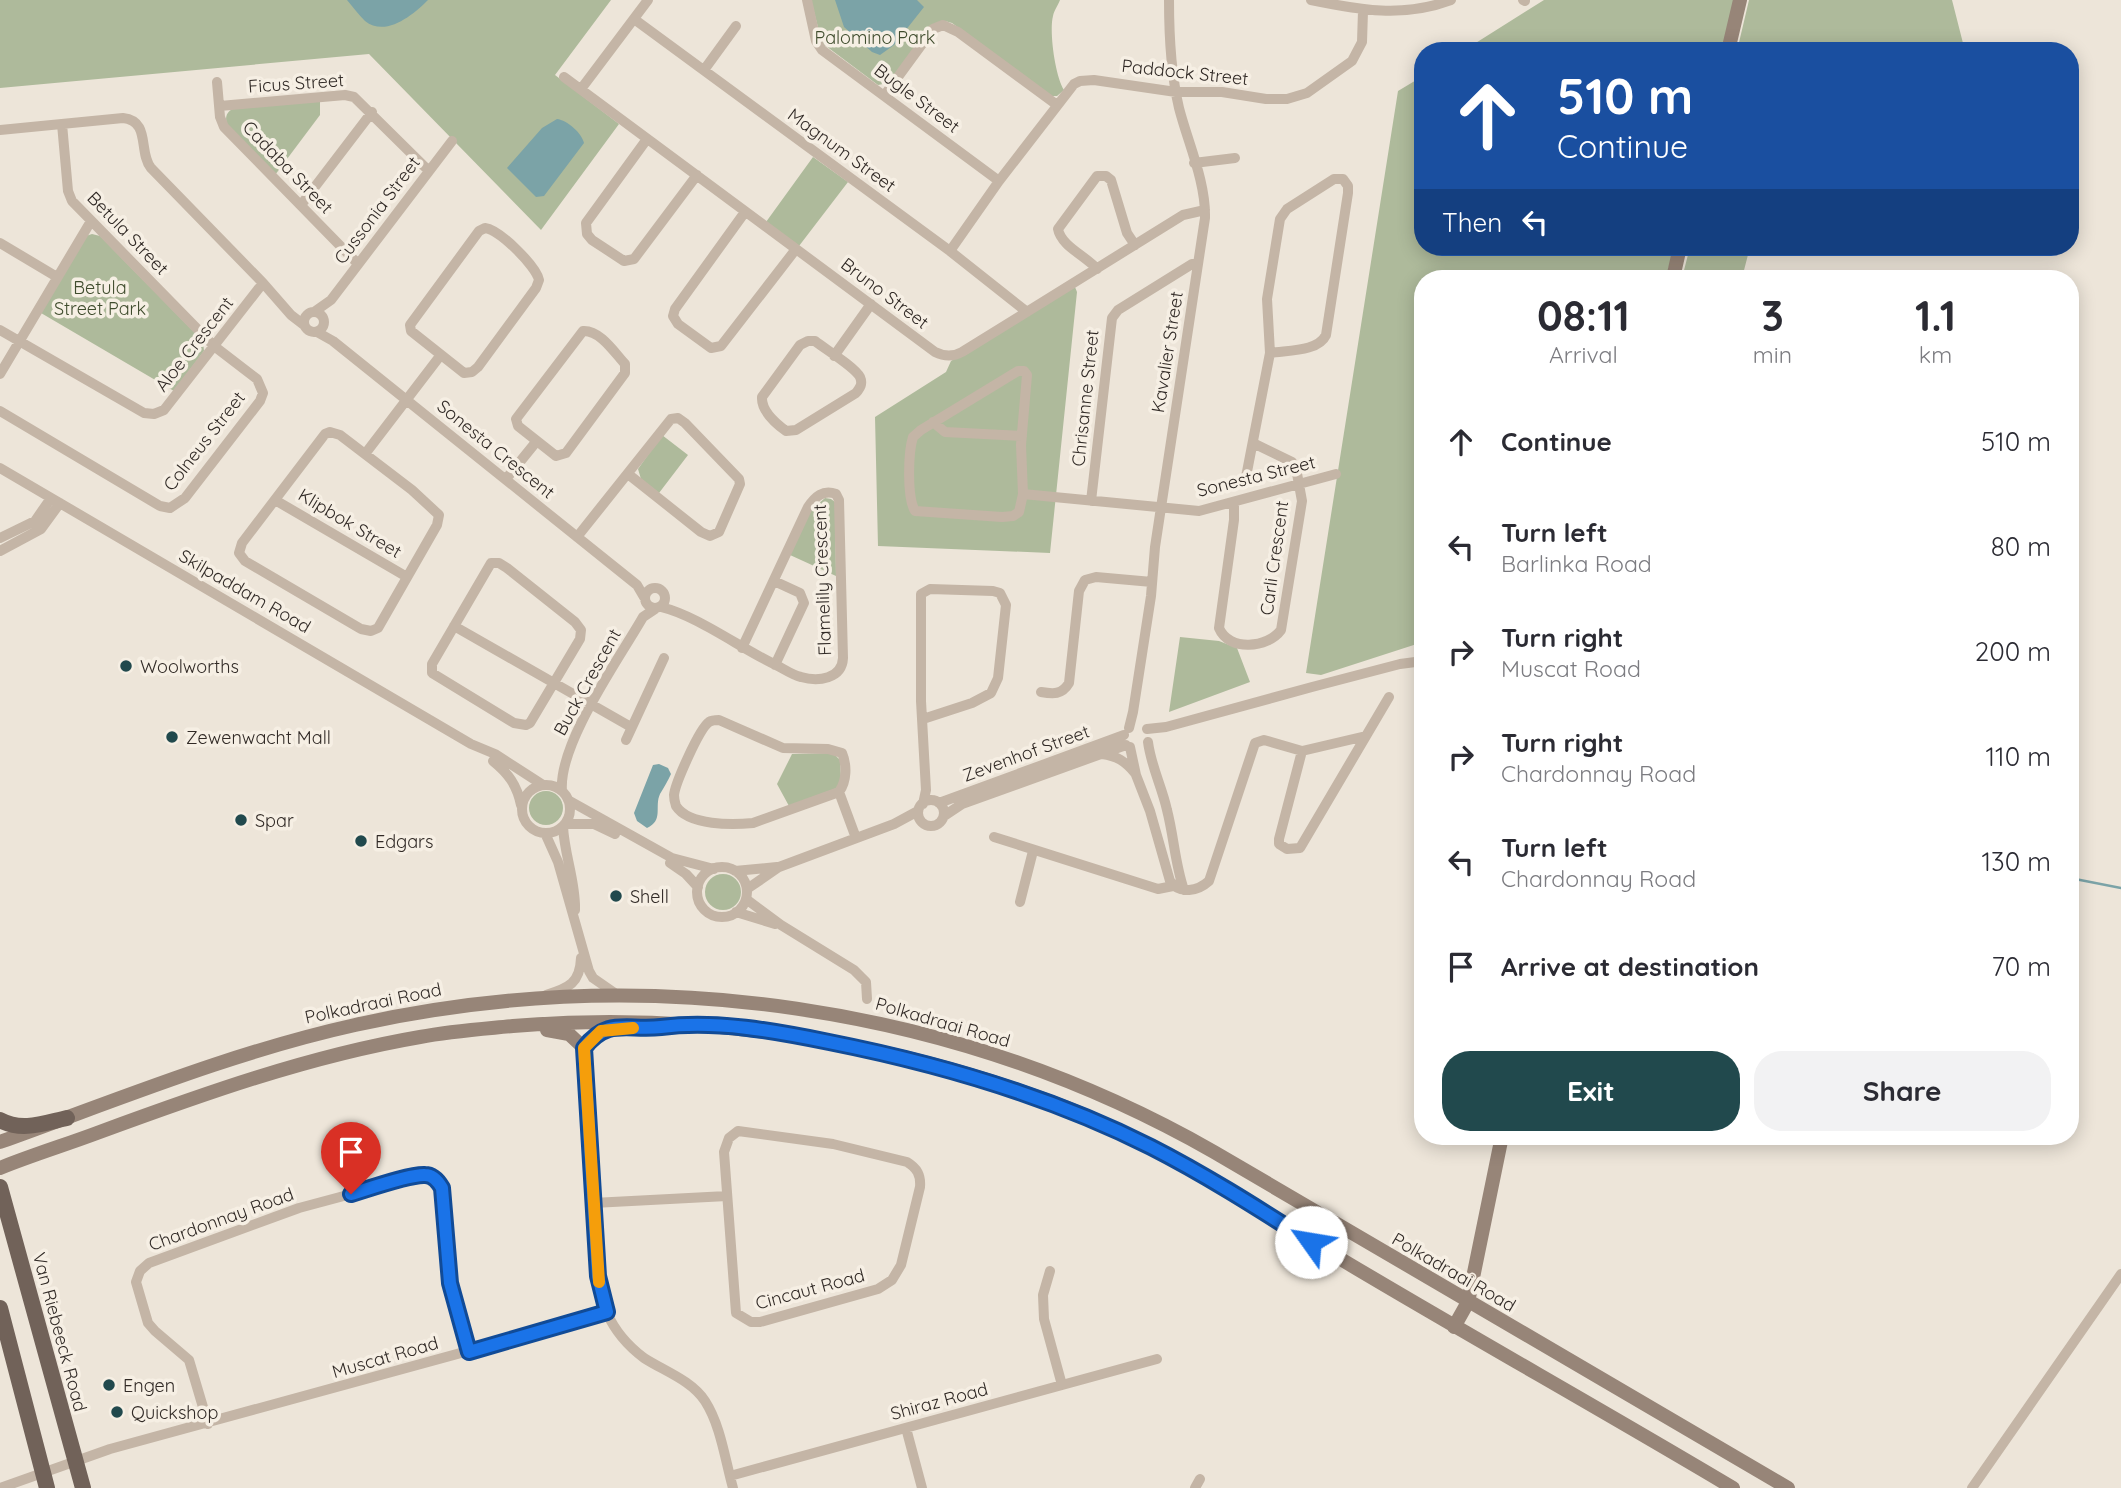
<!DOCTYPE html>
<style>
:root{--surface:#fff;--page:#f2f2f3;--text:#2b2b33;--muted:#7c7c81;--accent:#21494d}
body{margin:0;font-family:Quicksand,sans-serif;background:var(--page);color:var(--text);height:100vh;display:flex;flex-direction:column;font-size:26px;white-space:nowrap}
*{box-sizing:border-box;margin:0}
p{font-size:23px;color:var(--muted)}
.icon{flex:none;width:38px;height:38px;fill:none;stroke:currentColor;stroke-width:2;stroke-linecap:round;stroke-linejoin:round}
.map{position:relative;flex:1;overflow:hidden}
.details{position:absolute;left:1414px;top:270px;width:665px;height:875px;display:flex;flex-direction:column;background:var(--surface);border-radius:28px;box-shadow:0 4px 18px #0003}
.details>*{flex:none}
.banner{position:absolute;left:1414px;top:42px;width:665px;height:214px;border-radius:28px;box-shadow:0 4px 18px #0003;background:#1a4fa0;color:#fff;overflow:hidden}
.pin{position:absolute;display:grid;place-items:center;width:60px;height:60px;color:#fff;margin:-72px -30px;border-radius:50% 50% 50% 0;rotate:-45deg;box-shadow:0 0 7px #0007}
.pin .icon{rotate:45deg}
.me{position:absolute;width:77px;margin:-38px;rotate:302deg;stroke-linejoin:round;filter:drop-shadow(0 0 5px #0008)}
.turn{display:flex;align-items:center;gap:24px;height:147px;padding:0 28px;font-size:32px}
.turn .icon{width:91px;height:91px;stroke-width:2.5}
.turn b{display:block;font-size:49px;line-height:60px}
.then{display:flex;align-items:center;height:66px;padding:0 28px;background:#0003;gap:14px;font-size:26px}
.eta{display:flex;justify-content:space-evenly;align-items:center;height:119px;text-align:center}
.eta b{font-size:42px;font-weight:800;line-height:49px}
.cta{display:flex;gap:14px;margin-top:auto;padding:14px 28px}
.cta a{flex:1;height:80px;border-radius:28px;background:var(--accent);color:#fff;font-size:28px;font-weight:800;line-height:80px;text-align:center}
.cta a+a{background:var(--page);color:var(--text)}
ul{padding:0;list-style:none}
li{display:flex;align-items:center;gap:21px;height:105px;padding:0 28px}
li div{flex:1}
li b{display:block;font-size:26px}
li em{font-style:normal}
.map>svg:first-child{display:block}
.green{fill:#aeba9b}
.water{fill:#7ba3a7}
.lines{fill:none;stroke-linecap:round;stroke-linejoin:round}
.stream{stroke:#7ba3a7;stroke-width:2.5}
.street{stroke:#c4b5a6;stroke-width:10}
.secondary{stroke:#978578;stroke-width:14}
.primary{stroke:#716259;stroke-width:16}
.route-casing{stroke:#114b97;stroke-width:18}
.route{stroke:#1a73e8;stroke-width:12}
.slow{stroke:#f59e0b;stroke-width:12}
.poi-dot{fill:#21494d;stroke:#f6efe4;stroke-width:2.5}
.labels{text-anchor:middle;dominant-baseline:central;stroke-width:7;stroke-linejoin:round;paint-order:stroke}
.park-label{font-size:18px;fill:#3f4c2d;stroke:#f6efe4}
.street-label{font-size:18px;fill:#312a26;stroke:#f6efe4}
.poi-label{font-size:18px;fill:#312a26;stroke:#f6efe4;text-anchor:start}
</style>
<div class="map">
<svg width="2121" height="1488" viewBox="0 0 2121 1488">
<rect width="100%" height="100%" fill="#ede5d9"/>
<!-- green -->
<path class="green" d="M0,0h611l-56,75 64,49 -78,106 -172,-176 -369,34z
M811,0h249c-2,5 -6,11 -7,16 -4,15 2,60 11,74l-7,6h-6l-99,-73 -7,-2 -57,62 -10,2 -56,-42z
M1544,0h190l-12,51h-259z
M1749,0h203l13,51h-228z
M1423,76v171h251l-8,31h-243v364l-102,33 -15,-2 92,-582z
M320,101v14l-45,60 -48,-50c-2,-7 -1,-13 6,-16z
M813,157l35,25 -49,64 -33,-24z
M92,234l8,2 103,105 1,10 -30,40 -133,-78 45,-77z
M1690,247h60l-8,31h-60z
M1075,287l2,5 -27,261 -172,-7 -3,-129 71,-45 5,-11z
M662,435l26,20 -29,38 -18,-14 -3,-10z
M825,498l6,1 4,3 1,74 -46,-21 21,-45z
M1180,637l39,4 18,7 13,34 -81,30z
M833,753l7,7 1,19 -4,9 -48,18 -12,-22 15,-30z
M529 808a17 17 0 1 1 34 0a17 17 0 1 1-34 0Z
M705 892a18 18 0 1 1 36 0a18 18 0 1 1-36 0Z"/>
<!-- water -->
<path class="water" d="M347,0h81c-14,14 -42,38 -63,21 -6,-6 -12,-14 -18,-21z
M835,0h82l7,7 -30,38 -14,10 -8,-3 -28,-25z
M557,119c10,1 25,14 27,24l-40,53 -8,1 -29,-29 35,-40z
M659,764l9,4 3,6c-3,7 -7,13 -11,20 -6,13 4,26 -13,34l-10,-7 -3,-8 19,-48z"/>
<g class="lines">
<!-- stream -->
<path class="stream" d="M2070,878l51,10"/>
<!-- street -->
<path class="street" d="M807,0l9,41 6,9 177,131
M1311,0c49,10 92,18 140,0
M1523,0l2,1
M634,19l316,232 77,61
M704,70l32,-44
M564,77l371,275c10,5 18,5 27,0l221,-137 22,-5
M217,82l3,35 4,10 134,137
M581,89l67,-89
M884,96l49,-67 10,-4 15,7 99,73
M220,106l125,-11 9,2 75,74
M0,130l123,-12c28,3 15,34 28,50l112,115 28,32 13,10
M647,139l-61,84 1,11 5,6 32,21 10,-2 63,-84
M1194,163l41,-5
M301,205l71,-93
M745,212l-70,97 -2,7 5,8 33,24 10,-2 75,-97
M485,228c15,2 51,38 54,52l-3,8 -58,79 -6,5 -8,1 -53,-42 -1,-6 69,-94z
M0,243l57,34
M950,251l49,-70 75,-97 6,-3 14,-1 82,12h46l44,7h21l20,-6 45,-32 10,-19 1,-31
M1097,269c-11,-13 -36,-23 -39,-40l39,-53h9l5,4 16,53 8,12
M304 322a10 10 0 1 1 20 0a10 10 0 1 1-20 0Z
M314,312l17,-12 121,-159
M0,330l144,83 10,1 10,-4 99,-127
M583,331c17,-1 31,21 42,33v9l-59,80 -10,3 -38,-30 -2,-7z
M317,332l16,9 304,244 7,12
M815,341c10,8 40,26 45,36 3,7 0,11 -4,16l-60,37 -10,1c-11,-8 -25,-20 -24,-34l38,-52 8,-4z
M834,356l37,-52
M1018,371h6l3,4 -6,70 2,49 -4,18 -6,4 -11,1 -87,-6c-8,-13 -7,-58 -2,-74l8,-7z
M0,374l91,-153
M0,411l160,95 10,2 15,-10 75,-97 3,-8 -6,-14 -43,-33 -142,-145 -4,-10 -6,-67
M933,422l12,10 77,4
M330,432l10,3 72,55 27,25 -2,10 -59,103 -7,3 -10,-2 -116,-68 -6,-8 3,-10 83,-109z
M365,454l75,-98
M0,468l471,276 24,10 48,31
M506,479l30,-37
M1245,482l25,-129c17,-3 48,-1 56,-18l22,-142v-7l-5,-7h-9l-47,30 -7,10 -13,80 3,54
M1023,494l176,17 137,-37
M275,500l132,77
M1091,501l21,-183 6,-8 74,-46h6
M1234,502v18l-15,108c10,24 49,20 62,2l21,-129 -6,-33 -4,-6 -39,-19
M577,537l94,-118 7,-1 7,5 54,56 1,5 -21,48 -9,4 -9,-4 -73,-58
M0,538l35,-17 16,-23
M0,551l41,-22 19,-26
M491,563h8l8,5 68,54 6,8 -1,9 -50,84 -4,2 -12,-2 -82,-50v-9z
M774,581l26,12 4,10 -29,62
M645 598a10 10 0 1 1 20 0a10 10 0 1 1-20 0Z
M661,607c37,9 79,41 115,58 8,4 16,10 25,12 17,5 41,2 42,-19l-4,-158 -3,-6c-13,-5 -21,3 -28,13l-66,141
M454,626l177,101
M1041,692c12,2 21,3 28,-9l10,-92 6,-11 11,-3 56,5
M1129,728l4,-16 18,-116 4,-49 50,-329c1,-36 -17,-75 -26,-110 -8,-34 -10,-73 -10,-108
M1147,729l19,-2 146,-40 88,-23 23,-3
M626,740l38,-82
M1148,742c3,24 14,45 19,68 7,27 8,54 17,80
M1130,747l6,28 14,36 20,70c10,14 28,10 39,0l46,-138 9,-3 38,11 64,-15
M1302,751l-23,88v5l8,5 13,-1 89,-151
M1102,754c15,2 23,7 33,19
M493,761c15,12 24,24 28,44
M522 809a24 24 0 1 1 48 0a24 24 0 1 1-48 0Z
M562,791c-4,-47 57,-132 81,-174l12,-8
M839,792l-86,31c-20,2 -64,3 -77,-17 -1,-3 -2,-7 -2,-11 1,-11 25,-66 35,-73 3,-2 6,-2 10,-2l64,28 45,1 14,4c5,12 5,28 -3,39l17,46
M568,800l104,58 42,11
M918 813a13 13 0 1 1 26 0a13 13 0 1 1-26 0Z
M939,803l185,-68
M923,804l3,-14 -5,-89v-107l9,-5 63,2 7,2 6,12 -8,73 -7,15 -19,10 -49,16
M944,816l18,-12 164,-59
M565,824h29l21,10
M563,826c1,28 13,56 12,84
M545,833l13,29 31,109 4,7 26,18
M994,837l164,52 15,-3
M670,863l16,11 12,13
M697 892a25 25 0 1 1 50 0a25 25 0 1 1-50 0Z
M735,871l42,-4
M747,889l32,-22 115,-43 24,-13
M746,899l35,26 73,45 12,12 1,17
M1020,902l13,-51
M736,912l39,12
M546,995c23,-7 34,-12 35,-37
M584,1048l14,228 9,37
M738,1131l95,13 74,18c10,6 14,13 13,25l-19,78 -9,15 -14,9 -118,33h-9l-15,-9 -12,-161 5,-14z
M593,1203l134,-7
M1050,1271l-7,24 1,24 18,66
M208,1424l-19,-64 -34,-29 -7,-8 -12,-41 4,-11 9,-8 150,-55 123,-33 12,3 8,10 8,95 19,68
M906,1428l16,60
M730,1476l427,-117
M0,1488l110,-39 497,-136c8,18 21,33 37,45 20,13 47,22 61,43 16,25 20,59 28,87
M1195,1488l5,-9
M1972,1488l149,-214"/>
<!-- secondary -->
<path class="secondary" d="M1728,51l12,-51
M1673,278l7,-31
M547,1030l22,4 15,14 12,-15 19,-5
M0,1142c117,-42 233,-90 355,-117 291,-65 600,-21 859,127l574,336
M0,1168c32,-13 65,-23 97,-35 106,-39 212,-77 323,-96 31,-6 62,-8 93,-11 186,-15 377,14 552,81 100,39 187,101 279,154 129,77 260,150 389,227
M1454,1327l14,-25 34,-166"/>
<!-- primary -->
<path class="primary" d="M0,1120c22,12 44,3 67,-2
M0,1187l83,301
M0,1308l47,180"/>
</g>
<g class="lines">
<!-- route casing -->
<g class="route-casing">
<path id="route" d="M351,1194c17,-5 59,-20 74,-19 8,0 13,6 17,13l8,95 19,69 138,-40 -9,-36 -14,-228c24,-31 43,-17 77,-21 55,-7 114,4 168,15 111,22 221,54 322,105 55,28 108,62 160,95"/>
</g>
<!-- route -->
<use href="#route" class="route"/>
<!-- slow -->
<path class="slow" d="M599,1282l-15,-234 17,-17 32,-3"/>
</g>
<!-- markers -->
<g class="poi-dot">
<circle cx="126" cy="666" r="7"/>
<circle cx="172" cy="737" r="7"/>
<circle cx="241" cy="820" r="7"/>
<circle cx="361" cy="841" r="7"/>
<circle cx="616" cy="896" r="7"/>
<circle cx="109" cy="1385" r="7"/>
<circle cx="117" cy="1412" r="7"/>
</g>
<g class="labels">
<!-- park labels -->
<g class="park-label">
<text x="875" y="37">Palomino Park</text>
<text x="100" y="287">Betula<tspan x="100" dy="21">Street Park</tspan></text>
</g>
<!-- street labels -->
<g class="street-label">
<text transform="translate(1185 72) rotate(6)">Paddock Street</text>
<text transform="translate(296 83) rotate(-4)">Ficus Street</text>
<text transform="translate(917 98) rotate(37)">Bugle Street</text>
<text transform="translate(842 150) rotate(36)">Magnum Street</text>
<text transform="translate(288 167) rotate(46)">Cadaba Street</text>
<text transform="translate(377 210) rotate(-53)">Cussonia Street</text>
<text transform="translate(128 233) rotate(46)">Betula Street</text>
<text transform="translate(885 293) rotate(37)">Bruno Street</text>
<text transform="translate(194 344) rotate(-52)">Aloe Crescent</text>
<text transform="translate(1167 352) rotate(-81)">Kavalier Street</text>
<text transform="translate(1085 398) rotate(-84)">Chrisanne Street</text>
<text transform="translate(204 441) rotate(-52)">Colneus Street</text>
<text transform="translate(496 449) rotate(39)">Sonesta Crescent</text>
<text transform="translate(1256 476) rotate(-14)">Sonesta Street</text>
<text transform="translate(350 523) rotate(31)">Klipbok Street</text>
<text transform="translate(1274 558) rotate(-82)">Carli Crescent</text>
<text transform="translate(822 580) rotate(-92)">Flamelily Crescent</text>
<text transform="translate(245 591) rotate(30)">Skilpaddam Road</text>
<text transform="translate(587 682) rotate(-61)">Buck Crescent</text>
<text transform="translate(1026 753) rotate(-20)">Zevenhof Street</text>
<text transform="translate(373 1003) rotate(-12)">Polkadraai Road</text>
<text transform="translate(943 1022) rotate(16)">Polkadraai Road</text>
<text transform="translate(221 1219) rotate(-20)">Chardonnay Road</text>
<text transform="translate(1454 1272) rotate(30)">Polkadraai Road</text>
<text transform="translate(810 1289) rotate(-15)">Cincaut Road</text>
<text transform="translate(60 1332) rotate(75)">Van Riebeeck Road</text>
<text transform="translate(385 1357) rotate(-16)">Muscat Road</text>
<text transform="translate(939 1401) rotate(-15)">Shiraz Road</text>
</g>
<!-- poi labels -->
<g class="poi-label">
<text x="140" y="666">Woolworths</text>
<text x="186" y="737">Zewenwacht Mall</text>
<text x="255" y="820">Spar</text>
<text x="375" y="841">Edgars</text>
<text x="630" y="896">Shell</text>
<text x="123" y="1385">Engen</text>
<text x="131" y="1412">Quickshop</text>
</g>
</g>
</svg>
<div class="pin" style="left:351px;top:1194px;background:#d93025"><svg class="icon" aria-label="arrive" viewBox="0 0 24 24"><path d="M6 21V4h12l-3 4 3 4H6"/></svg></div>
<svg class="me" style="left:1311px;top:1242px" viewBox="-20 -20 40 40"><circle r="19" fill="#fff"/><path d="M0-13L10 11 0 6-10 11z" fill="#1a73e8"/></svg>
<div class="banner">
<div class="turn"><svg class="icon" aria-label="ahead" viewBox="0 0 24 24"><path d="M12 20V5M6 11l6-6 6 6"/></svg><div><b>510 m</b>Continue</div></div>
<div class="then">Then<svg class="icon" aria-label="left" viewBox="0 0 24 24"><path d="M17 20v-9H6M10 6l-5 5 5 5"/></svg></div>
</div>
<section class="details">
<div class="eta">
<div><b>08:11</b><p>Arrival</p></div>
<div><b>3</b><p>min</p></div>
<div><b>1.1</b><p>km</p></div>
</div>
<ul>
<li><svg class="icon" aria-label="ahead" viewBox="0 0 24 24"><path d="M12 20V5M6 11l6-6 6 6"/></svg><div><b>Continue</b></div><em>510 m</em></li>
<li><svg class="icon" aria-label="left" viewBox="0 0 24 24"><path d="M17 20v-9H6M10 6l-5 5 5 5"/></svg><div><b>Turn left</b><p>Barlinka Road</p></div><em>80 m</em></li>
<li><svg class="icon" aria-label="right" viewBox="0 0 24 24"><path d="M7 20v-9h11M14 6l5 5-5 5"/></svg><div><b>Turn right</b><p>Muscat Road</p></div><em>200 m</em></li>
<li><svg class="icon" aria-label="right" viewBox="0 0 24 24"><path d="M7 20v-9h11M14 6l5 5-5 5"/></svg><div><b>Turn right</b><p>Chardonnay Road</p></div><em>110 m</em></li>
<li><svg class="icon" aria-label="left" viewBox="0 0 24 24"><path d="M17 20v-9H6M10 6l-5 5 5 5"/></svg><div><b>Turn left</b><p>Chardonnay Road</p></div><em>130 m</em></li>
<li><svg class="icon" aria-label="arrive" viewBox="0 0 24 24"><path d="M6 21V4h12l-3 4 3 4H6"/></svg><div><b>Arrive at destination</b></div><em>70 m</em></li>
</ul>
<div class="cta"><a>Exit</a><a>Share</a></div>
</section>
</div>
